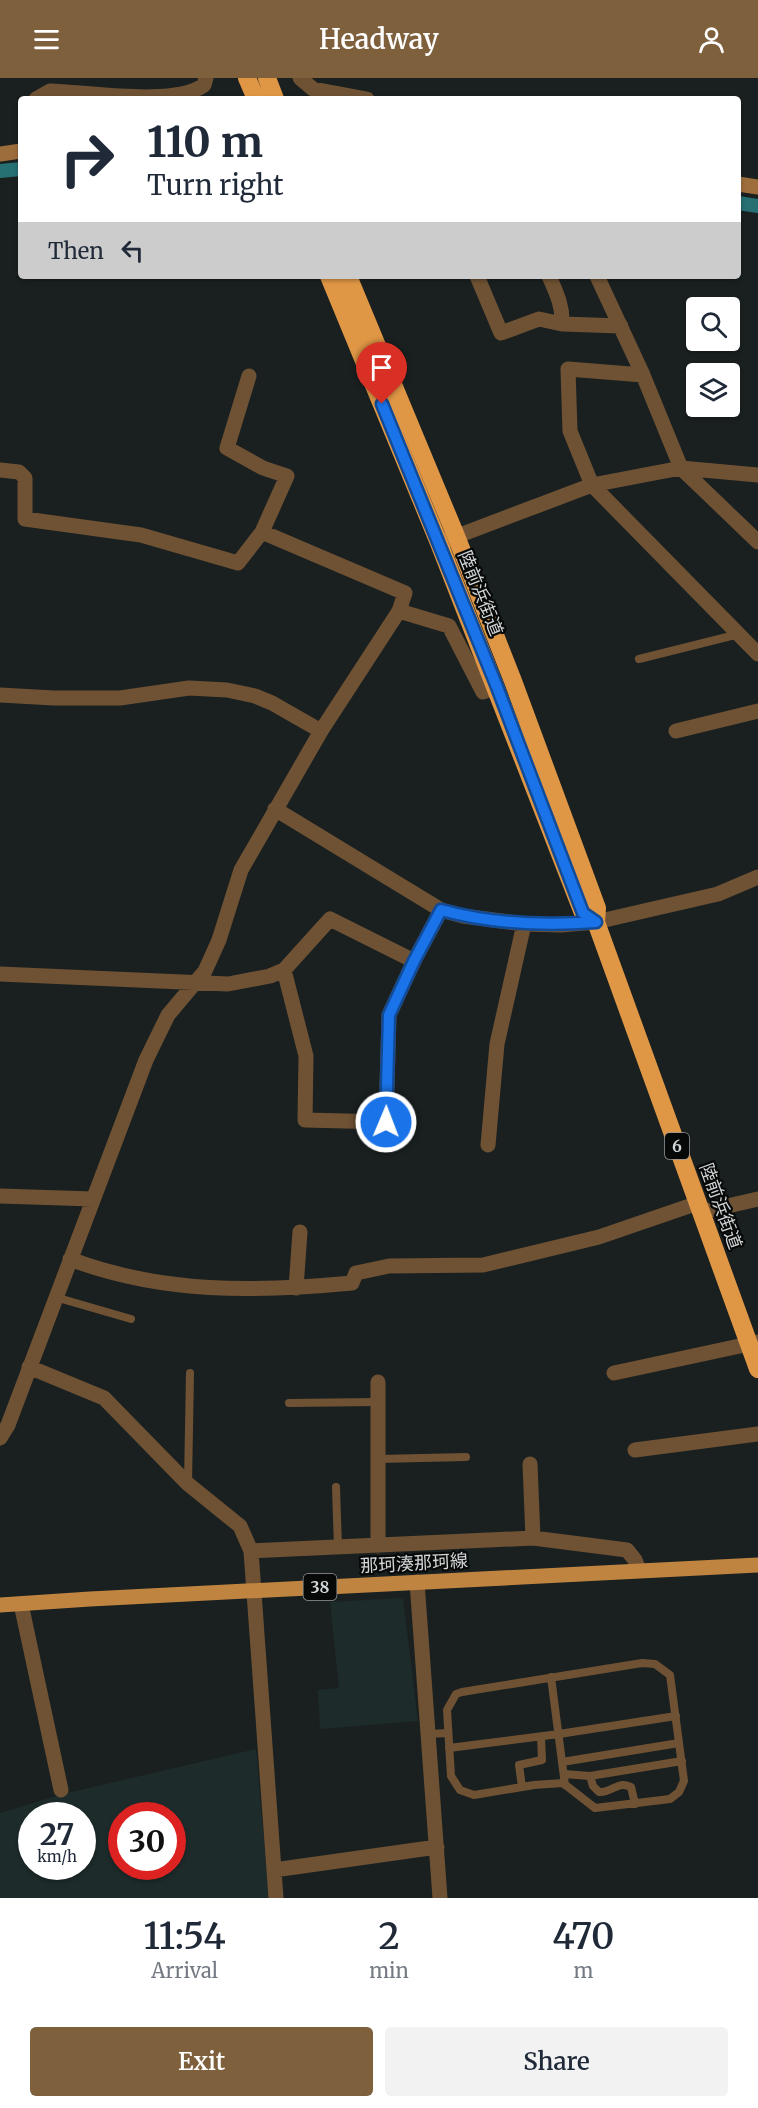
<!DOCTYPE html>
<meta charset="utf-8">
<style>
:root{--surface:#fff;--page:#f2f2f3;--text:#1f2937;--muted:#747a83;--accent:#7f603d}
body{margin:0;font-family:Merriweather,"Noto Sans JP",serif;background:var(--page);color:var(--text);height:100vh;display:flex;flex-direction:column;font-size:22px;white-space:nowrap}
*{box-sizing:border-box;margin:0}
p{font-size:20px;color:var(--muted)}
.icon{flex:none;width:33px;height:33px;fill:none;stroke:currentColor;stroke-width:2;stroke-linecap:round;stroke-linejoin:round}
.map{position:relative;height:1820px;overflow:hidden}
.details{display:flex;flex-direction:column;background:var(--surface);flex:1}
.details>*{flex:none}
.banner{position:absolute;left:18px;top:18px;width:723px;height:183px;border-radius:6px;box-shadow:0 2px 4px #0004;background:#fff;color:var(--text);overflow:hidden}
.buttons{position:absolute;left:686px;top:219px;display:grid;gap:12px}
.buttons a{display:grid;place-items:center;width:54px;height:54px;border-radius:6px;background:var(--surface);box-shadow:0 2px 4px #0004;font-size:30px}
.speed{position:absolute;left:18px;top:1724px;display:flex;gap:12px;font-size:30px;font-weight:700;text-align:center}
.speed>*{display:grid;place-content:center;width:78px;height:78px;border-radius:50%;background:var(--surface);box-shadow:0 2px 4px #0004;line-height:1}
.speed small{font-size:15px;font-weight:400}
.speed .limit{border:9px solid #d22;background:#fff;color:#111}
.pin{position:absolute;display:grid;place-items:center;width:51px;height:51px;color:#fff;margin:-62px -26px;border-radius:50% 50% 50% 0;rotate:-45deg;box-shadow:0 0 6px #0007}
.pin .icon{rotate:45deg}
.me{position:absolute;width:66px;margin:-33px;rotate:1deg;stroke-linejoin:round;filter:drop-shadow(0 0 4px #0008)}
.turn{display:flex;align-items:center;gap:21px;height:126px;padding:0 30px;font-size:27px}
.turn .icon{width:78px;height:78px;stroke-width:2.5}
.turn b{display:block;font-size:42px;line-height:51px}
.then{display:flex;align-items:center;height:57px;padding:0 30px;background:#0003;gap:12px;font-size:22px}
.eta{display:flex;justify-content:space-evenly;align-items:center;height:102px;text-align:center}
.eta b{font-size:36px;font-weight:600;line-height:42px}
.action{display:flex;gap:12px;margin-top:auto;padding:12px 30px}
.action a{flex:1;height:69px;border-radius:6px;background:var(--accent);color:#fff;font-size:24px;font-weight:600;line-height:69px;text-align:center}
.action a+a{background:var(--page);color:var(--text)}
header{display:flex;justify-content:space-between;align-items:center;height:78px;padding:0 30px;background:var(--accent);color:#fff;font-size:27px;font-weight:600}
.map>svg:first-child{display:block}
.built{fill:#1e2b2b;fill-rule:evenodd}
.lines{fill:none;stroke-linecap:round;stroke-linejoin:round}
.canal{stroke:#266f72;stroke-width:14}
.lane{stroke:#6f5234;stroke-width:8}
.street{stroke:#6f5234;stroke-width:15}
.secondary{stroke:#9d6e3c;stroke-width:15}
.primary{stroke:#c08441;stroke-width:15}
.highway{stroke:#e09745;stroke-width:18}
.route-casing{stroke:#114b97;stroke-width:15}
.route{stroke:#1a73e8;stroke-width:10}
.labels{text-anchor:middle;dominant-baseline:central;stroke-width:4.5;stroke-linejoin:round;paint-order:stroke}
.shield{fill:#070909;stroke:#959898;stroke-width:1.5}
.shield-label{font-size:16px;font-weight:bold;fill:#d2d6d6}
.street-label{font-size:18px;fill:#d2d6d6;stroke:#070909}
</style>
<header><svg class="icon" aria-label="menu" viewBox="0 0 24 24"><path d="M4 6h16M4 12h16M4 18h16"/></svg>Headway<svg class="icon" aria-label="person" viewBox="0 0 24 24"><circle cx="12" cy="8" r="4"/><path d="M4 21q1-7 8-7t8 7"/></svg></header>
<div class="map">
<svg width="758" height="1820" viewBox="0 0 758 1820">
<rect width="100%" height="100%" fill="#1a2020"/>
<!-- built -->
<path class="built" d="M403,1520l15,123 -98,8 -2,-39 21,-2 -9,-86z
M256,1671l13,149h-269v-85l63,-19zM32,1737h50v51h-50zM122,1737h50v51h-50z"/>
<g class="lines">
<!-- canal -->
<path class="canal" d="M0,93l21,-2
M738,125l20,3"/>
<!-- lane -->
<path class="lane" d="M639,581l100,-25
M55,1219l76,22
M289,1325l89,-1
M378,1381l88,-2
M188,1405l2,-110
M336,1409l2,60
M642,1585l13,1 15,11 14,106 -5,11 -9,7 -75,9 -32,-25 -29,2 -60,10 -14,-5 -9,-14 -4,-66 9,-16 6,-2z
M551,1599l14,108
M429,1656l19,-1
M449,1670l110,-14 117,-18
M562,1684l117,-19
M564,1696l26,2 3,10 6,6c13,1 19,-12 32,-5l4,17
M590,1698l92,-15
M522,1709l-3,-22 23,-5 -1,-23"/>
<!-- street -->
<path class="street" d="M300,0l13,11 54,10
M36,21l14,-8c37,1 125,16 154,-6l2,-7
M477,198l24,57 38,-14 23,5 59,2
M549,198c7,16 14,30 13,48
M597,198l46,99 38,93 77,74
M643,297l-75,-6 2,62 22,54 166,169
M0,392l19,2 6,6v41l116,16 97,28 24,-31 25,-56 -24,-8 -36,-20 22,-72
M439,465l153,-58 89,-17 77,7
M399,533l50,15 34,66 14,-5
M0,617l54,3h66l69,-10 38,2 28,6 17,7 49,28
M676,653l82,-20
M275,731l166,101 22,6 61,8 37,1 35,-3 122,-28 40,-17
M284,892l22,86 -1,64 81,2 3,-107 25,-54 27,-51
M0,896l228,10 42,-8 14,-6 46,-51 84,42
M488,1067l9,-101 27,-120
M0,1118l93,3
M701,1134l57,-13
M70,1181c92,35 186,33 282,24l4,-10 33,-7 94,-1 116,-28 99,-34
M296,1210l4,-56
M29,1289l75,31 84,86 52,42 11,25 25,347
M614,1295l144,-31
M378,1304v164
M0,1360l8,-13 138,-365 22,-45 37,-44 14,-31 22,-70 80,-139 78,-120 6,-18 -143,-61
M635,1372l123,-16
M530,1386l3,74
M251,1473l282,-13 94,12 8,10 4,10
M417,1504l23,316
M21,1526l40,186
M274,1792l163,-23"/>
<!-- secondary -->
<path class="secondary" d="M0,76l21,-3
M738,106l20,3"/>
<!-- primary -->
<path class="primary" d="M0,1527l90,-6 668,-34"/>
<!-- highway -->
<path class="highway" d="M247,0l9,21
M267,0l8,21
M329,198l110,267 144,370 13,9
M348,198l108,260 57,145 84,227 -1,14 162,447"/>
</g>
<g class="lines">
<!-- route casing -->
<g class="route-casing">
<path id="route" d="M382,326l115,283 86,226 13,9c-53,4 -104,2 -155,-12l-27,51 -25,54 -3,107"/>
</g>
<!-- route -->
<use href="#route" class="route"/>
</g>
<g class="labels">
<!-- shield labels -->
<g class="shield">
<rect x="665" y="1055" width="24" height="26" rx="4.5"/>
<rect x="303.5" y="1496" width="33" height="26" rx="4.5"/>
</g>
<g class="shield-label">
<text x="677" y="1068">6</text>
<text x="320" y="1509">38</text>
</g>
<!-- street labels -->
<g class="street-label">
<text transform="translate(481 515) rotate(68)">陸前浜街道</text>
<text transform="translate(721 1128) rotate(70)">陸前浜街道</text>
<text transform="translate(414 1485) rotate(-3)">那珂湊那珂線</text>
</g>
</g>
</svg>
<div class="buttons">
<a><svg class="icon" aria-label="search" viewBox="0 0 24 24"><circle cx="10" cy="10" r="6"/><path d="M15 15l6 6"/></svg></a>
<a><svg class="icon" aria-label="layers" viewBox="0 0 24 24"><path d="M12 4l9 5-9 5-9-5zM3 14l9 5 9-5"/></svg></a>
</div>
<div class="speed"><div>27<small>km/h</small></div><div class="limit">30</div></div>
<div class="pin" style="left:382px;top:326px;background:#d93025"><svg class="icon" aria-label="arrive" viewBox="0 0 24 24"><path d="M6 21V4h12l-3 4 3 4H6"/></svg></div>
<svg class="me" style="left:386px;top:1044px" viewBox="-20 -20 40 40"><circle r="17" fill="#1a73e8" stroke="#fff" stroke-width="3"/><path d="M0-11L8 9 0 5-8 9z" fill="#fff"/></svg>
<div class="banner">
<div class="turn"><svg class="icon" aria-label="right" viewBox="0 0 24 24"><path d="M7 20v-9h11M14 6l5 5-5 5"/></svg><div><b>110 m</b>Turn right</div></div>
<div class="then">Then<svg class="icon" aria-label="left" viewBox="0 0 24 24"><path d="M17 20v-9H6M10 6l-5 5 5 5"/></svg></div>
</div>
</div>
<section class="details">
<div class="eta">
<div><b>11:54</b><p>Arrival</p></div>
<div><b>2</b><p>min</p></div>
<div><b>470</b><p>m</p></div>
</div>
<div class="action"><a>Exit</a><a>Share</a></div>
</section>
